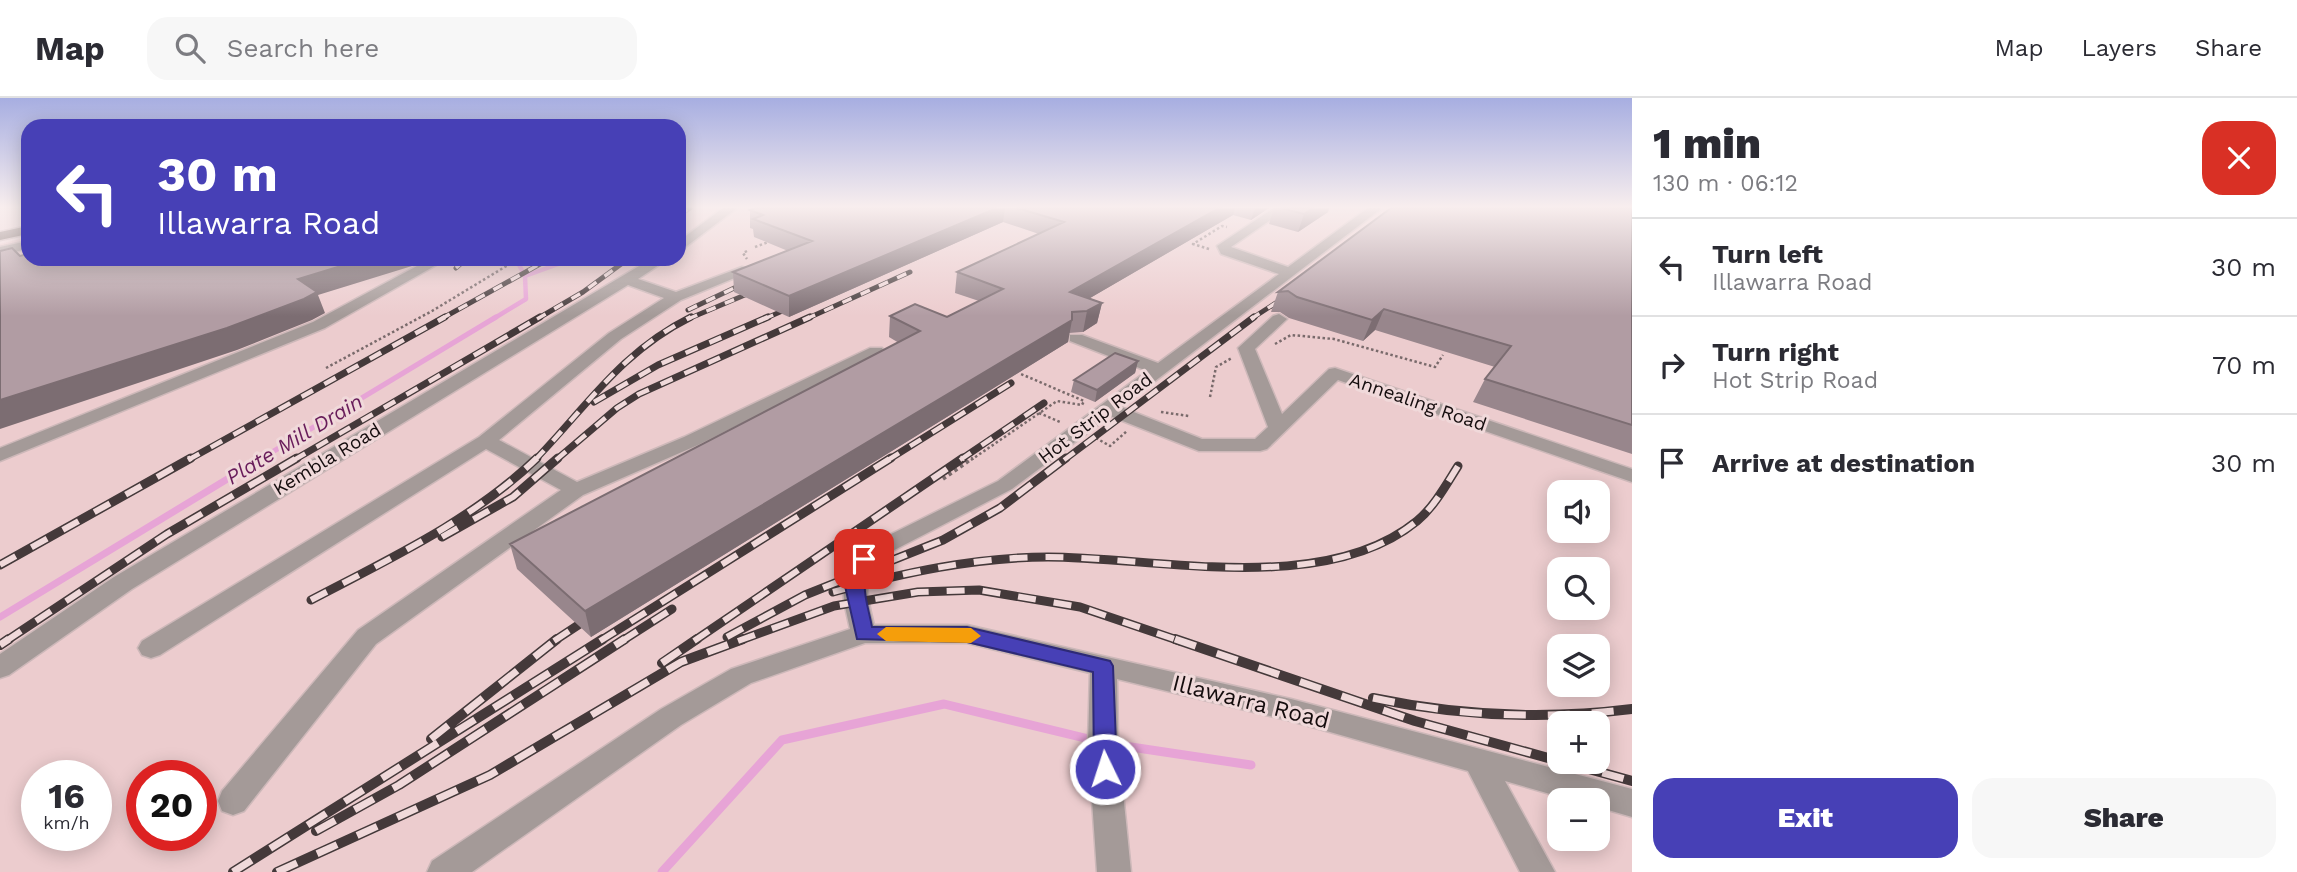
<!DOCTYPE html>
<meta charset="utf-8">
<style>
:root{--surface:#fff;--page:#f7f7f7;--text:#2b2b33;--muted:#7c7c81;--line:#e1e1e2;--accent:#4740b6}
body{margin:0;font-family:"Work Sans",sans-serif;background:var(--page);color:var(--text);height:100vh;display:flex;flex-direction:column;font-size:26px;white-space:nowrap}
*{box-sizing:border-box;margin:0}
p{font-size:23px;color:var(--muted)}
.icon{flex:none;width:38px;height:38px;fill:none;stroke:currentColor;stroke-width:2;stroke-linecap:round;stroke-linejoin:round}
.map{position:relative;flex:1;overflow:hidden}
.drawer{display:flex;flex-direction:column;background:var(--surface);width:665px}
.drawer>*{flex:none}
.guide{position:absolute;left:21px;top:21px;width:665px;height:147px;border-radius:21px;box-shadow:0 4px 18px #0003;background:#4740b6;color:#fff;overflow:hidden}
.fabs{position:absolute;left:1547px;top:382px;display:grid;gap:14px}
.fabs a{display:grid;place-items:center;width:63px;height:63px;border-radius:14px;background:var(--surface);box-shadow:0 4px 18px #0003;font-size:35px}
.speed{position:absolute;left:21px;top:662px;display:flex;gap:14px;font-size:35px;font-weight:700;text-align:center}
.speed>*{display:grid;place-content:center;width:91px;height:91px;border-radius:50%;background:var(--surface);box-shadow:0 4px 18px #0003;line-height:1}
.speed small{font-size:18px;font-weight:400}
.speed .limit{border:10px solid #d22;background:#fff;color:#111}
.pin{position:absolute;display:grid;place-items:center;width:60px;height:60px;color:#fff;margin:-30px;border-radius:14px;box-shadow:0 4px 10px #0006}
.me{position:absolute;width:77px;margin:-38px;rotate:356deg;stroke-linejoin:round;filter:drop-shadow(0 0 5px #0008)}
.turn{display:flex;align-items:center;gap:24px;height:147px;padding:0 21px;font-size:32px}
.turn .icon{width:91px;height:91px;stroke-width:2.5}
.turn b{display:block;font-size:49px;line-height:60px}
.round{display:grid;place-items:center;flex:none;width:74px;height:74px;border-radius:21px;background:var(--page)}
.overview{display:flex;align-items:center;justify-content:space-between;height:119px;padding:0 21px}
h1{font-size:42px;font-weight:800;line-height:52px}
.button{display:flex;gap:14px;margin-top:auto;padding:14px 21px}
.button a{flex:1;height:80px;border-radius:21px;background:var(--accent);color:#fff;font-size:28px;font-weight:800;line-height:80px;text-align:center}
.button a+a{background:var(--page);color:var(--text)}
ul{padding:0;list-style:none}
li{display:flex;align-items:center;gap:21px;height:98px;padding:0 21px;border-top:2px solid var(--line)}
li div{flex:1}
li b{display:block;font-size:26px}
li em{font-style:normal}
header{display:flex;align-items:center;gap:42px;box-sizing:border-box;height:98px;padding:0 35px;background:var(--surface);border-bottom:2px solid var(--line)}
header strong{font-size:33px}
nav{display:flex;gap:38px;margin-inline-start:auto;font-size:24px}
.search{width:490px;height:63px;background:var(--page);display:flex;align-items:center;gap:18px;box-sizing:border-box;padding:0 24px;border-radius:21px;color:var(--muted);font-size:26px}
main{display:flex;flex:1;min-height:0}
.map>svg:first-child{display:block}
.built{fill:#ecccce;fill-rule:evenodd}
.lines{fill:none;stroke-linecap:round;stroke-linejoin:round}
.stream-far3{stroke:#e7a4d6;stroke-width:4.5}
.stream-far2{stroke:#e7a4d6;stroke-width:5}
.stream-far1{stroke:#e7a4d6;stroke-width:7}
.stream{stroke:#e7a4d6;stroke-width:9}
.minor-casing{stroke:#cdb8b9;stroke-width:3}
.major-casing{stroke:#cdb8b9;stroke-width:3}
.path-far1{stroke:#796a6b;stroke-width:2.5;stroke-dasharray:2.5 2.5;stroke-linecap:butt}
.path{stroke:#796a6b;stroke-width:3.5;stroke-dasharray:3.5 3.5;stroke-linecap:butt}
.minor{fill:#a49a98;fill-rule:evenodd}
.major{fill:#71615d;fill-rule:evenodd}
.rail-far3-casing{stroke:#44393a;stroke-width:5}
.rail-far2-casing{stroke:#44393a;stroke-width:7}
.rail-far1-casing{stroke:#44393a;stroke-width:9}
.rail-casing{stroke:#44393a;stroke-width:10}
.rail-far3{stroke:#f0d9da;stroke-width:3.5;stroke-dasharray:10;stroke-linecap:butt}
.rail-far2{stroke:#f0d9da;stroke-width:4.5;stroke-dasharray:13;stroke-linecap:butt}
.rail-far1{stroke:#f0d9da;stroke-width:6;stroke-dasharray:18;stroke-linecap:butt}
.rail{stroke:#f0d9da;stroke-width:7;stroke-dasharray:22;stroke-linecap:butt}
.wall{fill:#98868c}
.shaded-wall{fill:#7c6d72}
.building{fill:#b19ca3;stroke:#7c6d72;stroke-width:2}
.route{fill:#4740b6;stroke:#2e2a76;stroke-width:2}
.slow{fill:#f59e0b}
.labels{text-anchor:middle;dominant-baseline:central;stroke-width:6;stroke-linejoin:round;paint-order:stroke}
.street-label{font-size:19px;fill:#140c0d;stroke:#f0d9da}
.water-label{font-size:21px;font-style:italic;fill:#681c5a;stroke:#f0d9da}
.near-street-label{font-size:23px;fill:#140c0d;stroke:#f0d9da}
</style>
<header>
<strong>Map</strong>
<div class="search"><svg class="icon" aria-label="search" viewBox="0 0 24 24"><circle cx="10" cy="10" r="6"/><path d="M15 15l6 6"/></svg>Search here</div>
<nav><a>Map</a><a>Layers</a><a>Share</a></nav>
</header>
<main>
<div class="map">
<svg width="1632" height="774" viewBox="0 0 1632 774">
<rect width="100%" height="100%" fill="#f0d9da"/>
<!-- built -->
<path class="built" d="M679,110h953v664h-1632v-628l28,-7v22h651zM1559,394h39v38h-39zM1559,471h39v38h-39zM1559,548h39v38h-39zM1559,625h39v38h-39zM37,677h59v60h-59zM142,677h59v60h-59zM1559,702h39v38h-39z"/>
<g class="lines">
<!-- stream-far3 -->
<path class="stream-far3" d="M518,165l7,13
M493,221l33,-20 -1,-23 47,-17"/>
<!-- stream-far2 -->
<path class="stream-far2" d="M259,362l237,-143"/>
<!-- stream-far1 -->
<path class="stream-far1" d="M0,519l262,-159"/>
<!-- stream -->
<path class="stream" d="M1111,646l140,21
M662,774l120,-132 162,-36 149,36"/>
<!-- minor casing -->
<g class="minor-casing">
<path id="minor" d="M723,110h14l-58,44v-11z
M1274,110h14l-57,39 57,20 80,-59h14l-261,199 81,32h53l13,-12 -30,-79 35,-32 6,-2 8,5 -32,30 27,65 47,-45 6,-1 297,101v13l-294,-102 -71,69 -7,2h-61l-89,-35 -98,73 -133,69c-17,24 -12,39 -5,67h93l324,74 341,90v28l-34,-10v-7h-27l-66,-19 50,91h-35l-52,-101 -177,-50 -174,-42 1,64 13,129h-34l-9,-129 2,-70 -123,-30h-102l-114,40 -70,42 -209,147h-45l5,-11 229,-152 70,-40 119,-40 -6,-27 -1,-28 20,-26 135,-67 149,-110 -77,-30v-6h12l76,28 121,-89 -58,-20 -4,-8z
M28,143v8l-28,6v-8z
M430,161h17l-122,69 -325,133v-13l313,-126z
M651,161h17l-30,20 38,13 66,-25 12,3 -73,30 -60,39 -122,101 78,42 107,-45 186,-89h12l2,4 -186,93 -115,50 -207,149 -132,167 -11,4 -11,-4 -4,-10 4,-10 136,-161 203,-140 -75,-41 -326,206 -9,3 -9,-3 -4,-7 4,-7 337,-204 130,-104 55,-35 -36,-13 -496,304 -123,86 -9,3v-24l114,-77z"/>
</g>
<!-- major casing -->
<g class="major-casing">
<path id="major" d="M28,128v8l-28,6v-8z"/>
</g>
<!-- path-far1 -->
<path class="path-far1" d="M755,149l16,-6
M1209,151l-16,-5 29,-18 5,1
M747,153l-4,2 4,6
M1275,246l16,-9 43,4 101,28 8,-12
M326,270l106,-57 86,-52
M1210,299l6,-30 16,-9
M1161,314l28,4
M1039,315l21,9
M1096,340l14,8 17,-15
M971,362l86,-59 25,4 2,-4 -63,-27"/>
<!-- path -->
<path class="path" d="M943,381l30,-21"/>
<!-- minor -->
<use href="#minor" class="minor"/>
<!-- major -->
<use href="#major" class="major"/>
<!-- rail-far3 casing -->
<g class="rail-far3-casing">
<path id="rail-far3" d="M679,117l11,-7
M456,170l10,-9
M688,212l63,-30
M441,221l108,-60
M537,221l46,-27 45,-33
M688,221l71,-30
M764,221l32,-14
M806,221l104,-47
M1251,221l37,-24"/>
</g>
<!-- rail-far2 casing -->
<g class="rail-far2-casing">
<path id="rail-far2" d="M594,304l64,-37 110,-48
M188,362l257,-143
M294,362l246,-143
M535,362c53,-55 86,-108 156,-143
M556,362l61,-52 22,-14 171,-77
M888,362l123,-77
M960,362l84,-57
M1064,362l190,-143"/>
</g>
<!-- rail-far1 casing -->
<g class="rail-far1-casing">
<path id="rail-far1" d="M442,439l71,-40 45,-39
M0,467l191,-107
M833,494c70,-19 142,-35 215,-35 110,0 276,40 369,-36 17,-14 29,-36 41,-55
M311,502c78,-41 162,-80 226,-142
M727,539l78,-42 138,-55 57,-32 66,-50
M6,543l161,-107 130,-76
M554,543l41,-27
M600,543l291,-183
M622,543l50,-32
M694,543l269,-183
M738,543l96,-35 84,-14 61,-2 101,17 100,34"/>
</g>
<!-- rail casing -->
<g class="rail-casing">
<path id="rail" d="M1175,541l240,82 144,40
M0,547l9,-6
M662,565l35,-24
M1373,600c86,18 171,22 259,11
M431,641l126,-100
M1560,663l72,20
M316,733l83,-46 226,-146
M233,774l370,-233
M277,774l213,-97 191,-113 62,-23"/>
</g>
<!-- rail-far3 -->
<use href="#rail-far3" class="rail-far3"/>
<!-- rail-far2 -->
<use href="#rail-far2" class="rail-far2"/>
<!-- rail-far1 -->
<use href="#rail-far1" class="rail-far1"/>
<!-- rail -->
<use href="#rail" class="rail"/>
</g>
<!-- wall -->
<path class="wall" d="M755,110h514l-18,12 -18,-5 -143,83 12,5 -5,20 -14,9 -14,1 -1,9 -477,295 -74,-68 -7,-25 389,-201 -10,-6 1,-21 57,1 32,-16 -24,-8 2,-21 82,-38 -36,-12 -214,95 -55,-25 -1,-20 55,-21 -34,-14 -1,-8 -3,-1v-18z
M1274,110h55l-1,4 -30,20 -29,-8z
M1632,110v246l-159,-52 12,-23 10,-12 -120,-37 -12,11 -74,-23 -9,-6h-9l7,-20z
M1138,263l-3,12 -40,29 -24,-10 3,-12z"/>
<!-- shaded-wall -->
<path class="shaded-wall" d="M997,110h8l-2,14 -214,95v-21z
M1219,110h16l-2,7 -167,97 4,-20z
M1255,110h14l-18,12z
M1313,110h16l-1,4 -30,20 6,-18z
M364,161h60l-12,7 -94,29 7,18 -13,7 -75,30 -237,79v-29l298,-121z
M1102,205l-5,20 -14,9 4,-21z
M1384,211l-9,21 -12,11 9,-21z
M1072,222l-4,22 -477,295 -6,-26z
M1138,263l-3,12 -40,29 2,-12z"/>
<!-- building -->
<path class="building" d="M755,110h242l-208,88 -56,-24 79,-31 -59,-22 10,-4 -13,-5z
M1017,110h202l-149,84 32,11 -15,8 -15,1v8l-487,291 -75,-67 410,-213 -30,-15 25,-12 32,13 56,-28 -46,-17 107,-50z
M1281,110h32l-9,6z
M1391,110h241v217l-147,-46 26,-33 -127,-37 -12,11 -75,-23 -9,-6 -10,1z
M12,150l8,8 8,-2v5h336l-66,20 19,13 -13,7 -77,29 -227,72v-149z
M1115,255l23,8 -41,29 -23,-10z"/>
<!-- sky -->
<linearGradient id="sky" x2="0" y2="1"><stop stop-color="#a7aee1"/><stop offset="0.5" stop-color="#f8eeee"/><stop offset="1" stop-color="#f8eeee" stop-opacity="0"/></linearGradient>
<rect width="1632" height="218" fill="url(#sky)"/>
<!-- route -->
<path class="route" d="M864,455l9,6c-15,25 -6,41 -1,68h95l143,34 3,5 4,103 -4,7 -8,2 -8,-2 -3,-7 -1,-97 -126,-30 -110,-3 -12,-53 1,-13 12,-18z"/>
<!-- slow -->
<path class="slow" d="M886,529l85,1 10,8 -10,7 -85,-2 -9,-7z"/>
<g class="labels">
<!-- street labels -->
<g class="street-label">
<text transform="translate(1418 304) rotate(19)">Annealing Road</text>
<text transform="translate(1095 320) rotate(-37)">Hot Strip Road</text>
<text transform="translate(327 361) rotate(-31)">Kembla Road</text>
</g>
<!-- water labels -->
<g class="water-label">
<text transform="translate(294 341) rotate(-31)">Plate Mill Drain</text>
</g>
<!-- near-street labels -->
<g class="near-street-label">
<text transform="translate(1251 604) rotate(14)">Illawarra Road</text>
</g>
</g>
</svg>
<div class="fabs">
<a><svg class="icon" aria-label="sound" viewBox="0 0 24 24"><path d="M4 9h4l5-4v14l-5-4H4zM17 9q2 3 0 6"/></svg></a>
<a><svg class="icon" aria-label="search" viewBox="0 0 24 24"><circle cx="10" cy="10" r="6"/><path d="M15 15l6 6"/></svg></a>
<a><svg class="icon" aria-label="layers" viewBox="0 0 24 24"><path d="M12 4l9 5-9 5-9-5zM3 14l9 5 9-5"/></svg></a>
<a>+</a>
<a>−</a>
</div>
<div class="speed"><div>16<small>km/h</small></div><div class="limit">20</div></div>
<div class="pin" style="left:864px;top:461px;background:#d93025"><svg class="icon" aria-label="arrive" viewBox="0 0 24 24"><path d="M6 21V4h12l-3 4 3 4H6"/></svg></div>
<svg class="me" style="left:1105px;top:671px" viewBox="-20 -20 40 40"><circle r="17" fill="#4740b6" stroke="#fff" stroke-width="3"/><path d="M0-11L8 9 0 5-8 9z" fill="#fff"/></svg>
<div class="guide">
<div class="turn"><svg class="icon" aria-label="left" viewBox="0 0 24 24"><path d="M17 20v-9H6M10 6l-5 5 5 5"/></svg><div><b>30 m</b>Illawarra Road</div></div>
</div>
</div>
<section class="drawer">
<div class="overview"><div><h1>1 min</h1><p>130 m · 06:12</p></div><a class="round" style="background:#d93025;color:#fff"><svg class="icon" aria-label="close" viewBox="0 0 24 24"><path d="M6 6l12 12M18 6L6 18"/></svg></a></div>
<ul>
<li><svg class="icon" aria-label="left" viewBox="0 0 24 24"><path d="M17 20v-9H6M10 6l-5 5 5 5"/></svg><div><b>Turn left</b><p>Illawarra Road</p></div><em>30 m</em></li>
<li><svg class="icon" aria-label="right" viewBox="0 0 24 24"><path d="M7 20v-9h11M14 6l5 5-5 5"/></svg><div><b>Turn right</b><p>Hot Strip Road</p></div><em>70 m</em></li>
<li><svg class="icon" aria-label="arrive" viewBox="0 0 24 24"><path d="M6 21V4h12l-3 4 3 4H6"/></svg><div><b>Arrive at destination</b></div><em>30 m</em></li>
</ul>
<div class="button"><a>Exit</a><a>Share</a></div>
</section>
</main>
